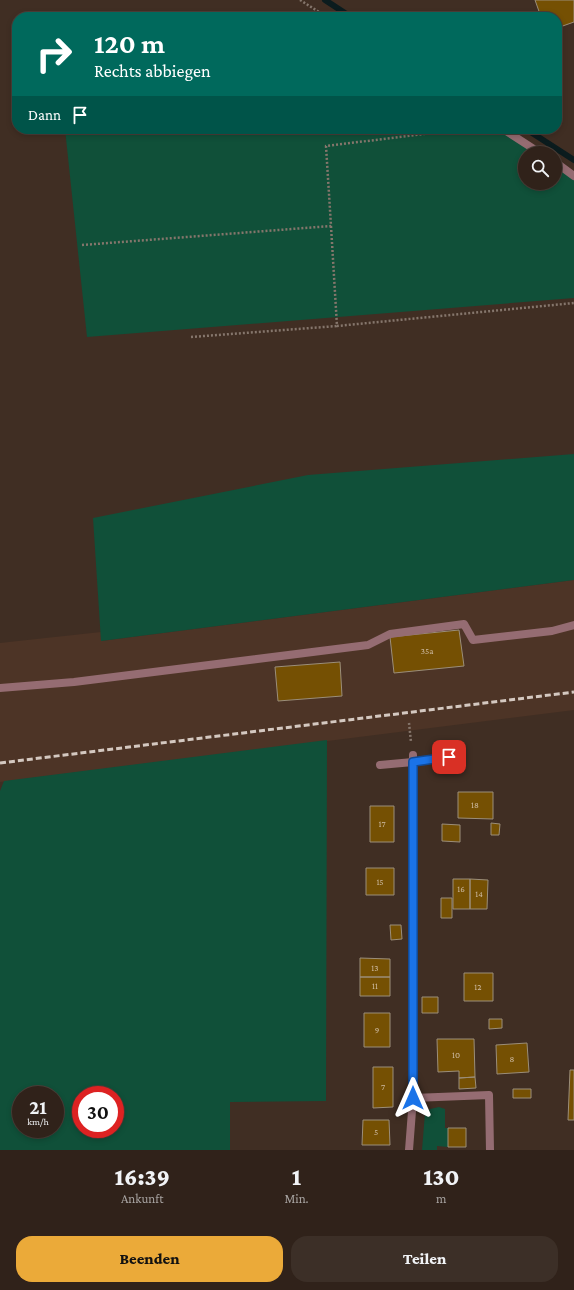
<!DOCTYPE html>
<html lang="de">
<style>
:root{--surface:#30221a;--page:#3c2f27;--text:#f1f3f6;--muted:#a8a4a2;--line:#4b3f39;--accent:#ebaa39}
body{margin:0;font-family:"Crimson Pro",serif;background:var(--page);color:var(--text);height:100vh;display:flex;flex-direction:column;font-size:15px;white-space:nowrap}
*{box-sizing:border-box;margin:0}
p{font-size:13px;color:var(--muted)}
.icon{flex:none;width:22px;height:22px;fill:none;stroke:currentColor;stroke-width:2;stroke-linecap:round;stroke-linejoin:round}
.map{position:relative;height:1150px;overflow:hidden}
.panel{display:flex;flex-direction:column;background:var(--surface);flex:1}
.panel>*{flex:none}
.top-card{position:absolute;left:12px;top:12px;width:550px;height:122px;border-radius:16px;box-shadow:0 2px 6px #0003,0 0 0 1px var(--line);background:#00695c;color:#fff;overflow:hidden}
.fabs{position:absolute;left:518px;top:146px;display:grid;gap:8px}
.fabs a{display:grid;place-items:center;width:44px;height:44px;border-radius:50%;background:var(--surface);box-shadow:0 2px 6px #0003,0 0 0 1px var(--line);font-size:20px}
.speed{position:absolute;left:12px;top:1086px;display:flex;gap:8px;font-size:20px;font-weight:700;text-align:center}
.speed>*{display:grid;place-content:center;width:52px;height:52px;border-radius:50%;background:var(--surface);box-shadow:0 2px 6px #0003,0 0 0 1px var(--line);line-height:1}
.speed small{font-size:10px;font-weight:400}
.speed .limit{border:6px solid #d22;background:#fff;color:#111}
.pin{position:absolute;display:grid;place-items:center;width:34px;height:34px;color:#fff;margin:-17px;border-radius:8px;box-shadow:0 2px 6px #0006}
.me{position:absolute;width:44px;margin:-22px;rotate:0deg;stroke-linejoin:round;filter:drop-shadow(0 0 3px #0008)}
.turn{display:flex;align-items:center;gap:14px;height:84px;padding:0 16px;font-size:18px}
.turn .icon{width:52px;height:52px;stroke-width:2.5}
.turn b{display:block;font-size:28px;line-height:34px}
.then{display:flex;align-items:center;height:38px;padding:0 16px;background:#0003;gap:8px;font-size:15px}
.eta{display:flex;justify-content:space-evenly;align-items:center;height:68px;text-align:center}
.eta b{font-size:24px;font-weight:800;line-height:28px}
.button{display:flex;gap:8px;margin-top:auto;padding:8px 16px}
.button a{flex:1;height:46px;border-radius:16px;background:var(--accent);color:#111;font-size:16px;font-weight:800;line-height:46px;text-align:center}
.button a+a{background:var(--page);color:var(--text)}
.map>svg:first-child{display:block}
.built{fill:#4d3426}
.green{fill:#105039;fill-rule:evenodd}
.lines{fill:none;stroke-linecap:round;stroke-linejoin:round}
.stream{stroke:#0b1c1e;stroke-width:6}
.building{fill:#755003;stroke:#9b8e7a}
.path{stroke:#85766c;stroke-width:2.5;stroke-dasharray:2 2;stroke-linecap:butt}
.lane{stroke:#956c72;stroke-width:8}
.street{stroke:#956c72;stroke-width:8}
.rail{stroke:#d4c8c0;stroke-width:3;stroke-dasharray:6 3;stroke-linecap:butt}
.route-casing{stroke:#114b97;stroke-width:10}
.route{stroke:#1a73e8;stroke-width:7}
.labels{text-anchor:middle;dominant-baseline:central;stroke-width:4;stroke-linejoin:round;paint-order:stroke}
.number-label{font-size:9px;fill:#cebba3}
</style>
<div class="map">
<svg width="574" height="1150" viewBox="0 0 574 1150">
<rect width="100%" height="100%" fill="#402e23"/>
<!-- built -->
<path class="built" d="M574,580v130l-574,72v-139l101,-11v9z"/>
<!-- green -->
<path class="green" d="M65,129h443l36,24h-19v30h30v-23l19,12v126l-487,39z
M574,454v126l-473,61 -8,-123 215,-43z
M327,740l-1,361 -96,1v48h-230v-359l4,-10zM21,1095h34v34h-34zM81,1095h34v34h-34z
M439,1107l6,2v19h3v19l-11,-1v4h-15l3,-37 5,-4z"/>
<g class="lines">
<!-- stream -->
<path class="stream" d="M325,0l26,17
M526,129l48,31"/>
</g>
<!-- building -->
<path class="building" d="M535,0h39v22l-17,6v-11h-16z
M459,630l5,36 -70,7 -4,-36z
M340,662l2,34 -64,5 -3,-34z
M458,792h35v27l-35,-1z
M370,806h24v36h-24z
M491,823l9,1 -1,11h-8z
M442,824l18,1v17l-18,-1z
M366,868h28v27h-28z
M453,879h17v30h-17z
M470,879l18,1 -1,29h-17z
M441,898h11v20h-11z
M390,925h11l1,14 -11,1z
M360,958l30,1v18h-30z
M464,973h29v28h-29z
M360,977h30v19h-30z
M422,997h16v16h-16z
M364,1013h26v34h-26z
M489,1019h13v9l-13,1z
M437,1039h37l1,38 -16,1v-7l-21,1z
M527,1043l2,29 -32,2 -1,-29z
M373,1067h20v40l-20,1z
M570,1070h4v50h-6z
M475,1077l1,11 -17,1v-11z
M513,1089h18v9h-18z
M363,1120h26l1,25h-28z
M448,1128h18v19h-18z"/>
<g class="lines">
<!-- path -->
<path class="path" d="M300,0l27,17
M331,226l6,100 237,-23
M82,245l249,-19 -5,-80 139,-17
M191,337l146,-11
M409,723l2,19"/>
<!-- lane -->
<path class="lane" d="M503,129l37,24
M555,162l19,14
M0,688l74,-6 294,-37 22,-11 74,-10 9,16 79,-9 22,-6
M380,765l33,-3 36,-5"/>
<!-- street -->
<path class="street" d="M413,1098l76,-3 1,55
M409,1150l4,-52v-343"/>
<!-- rail -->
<path class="rail" d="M0,763l574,-71"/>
</g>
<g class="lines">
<!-- route casing -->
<g class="route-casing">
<path id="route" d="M413,1098v-336l36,-5"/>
</g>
<!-- route -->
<use href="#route" class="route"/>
</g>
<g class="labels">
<!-- number labels -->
<g class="number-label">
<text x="427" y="651">35a</text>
<text x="475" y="805">18</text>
<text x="382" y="824">17</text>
<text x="380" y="882">15</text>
<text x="461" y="889">16</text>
<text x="479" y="894">14</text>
<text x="375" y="968">13</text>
<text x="375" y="986">11</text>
<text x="478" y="987">12</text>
<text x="377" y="1030">9</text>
<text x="456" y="1055">10</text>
<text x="512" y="1059">8</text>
<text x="383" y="1087">7</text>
<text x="376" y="1132">5</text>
</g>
</g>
</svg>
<div class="fabs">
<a><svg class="icon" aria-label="search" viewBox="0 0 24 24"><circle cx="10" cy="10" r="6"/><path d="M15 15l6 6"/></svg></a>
</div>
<div class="speed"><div>21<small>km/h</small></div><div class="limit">30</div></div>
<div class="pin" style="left:449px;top:757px;background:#d93025"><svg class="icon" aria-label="arrive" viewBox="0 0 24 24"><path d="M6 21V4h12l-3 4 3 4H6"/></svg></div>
<svg class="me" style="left:413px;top:1098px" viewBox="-20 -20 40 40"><path d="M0-17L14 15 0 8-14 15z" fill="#1a73e8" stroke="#fff" stroke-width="4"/></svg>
<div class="top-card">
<div class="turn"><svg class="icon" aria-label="right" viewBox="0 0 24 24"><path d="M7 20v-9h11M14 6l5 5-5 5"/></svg><div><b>120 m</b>Rechts abbiegen</div></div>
<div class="then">Dann<svg class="icon" aria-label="arrive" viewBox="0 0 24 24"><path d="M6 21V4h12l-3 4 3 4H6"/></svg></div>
</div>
</div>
<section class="panel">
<div class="eta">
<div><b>16:39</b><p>Ankunft</p></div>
<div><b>1</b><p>Min.</p></div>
<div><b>130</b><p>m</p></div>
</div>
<div class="button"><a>Beenden</a><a>Teilen</a></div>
</section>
